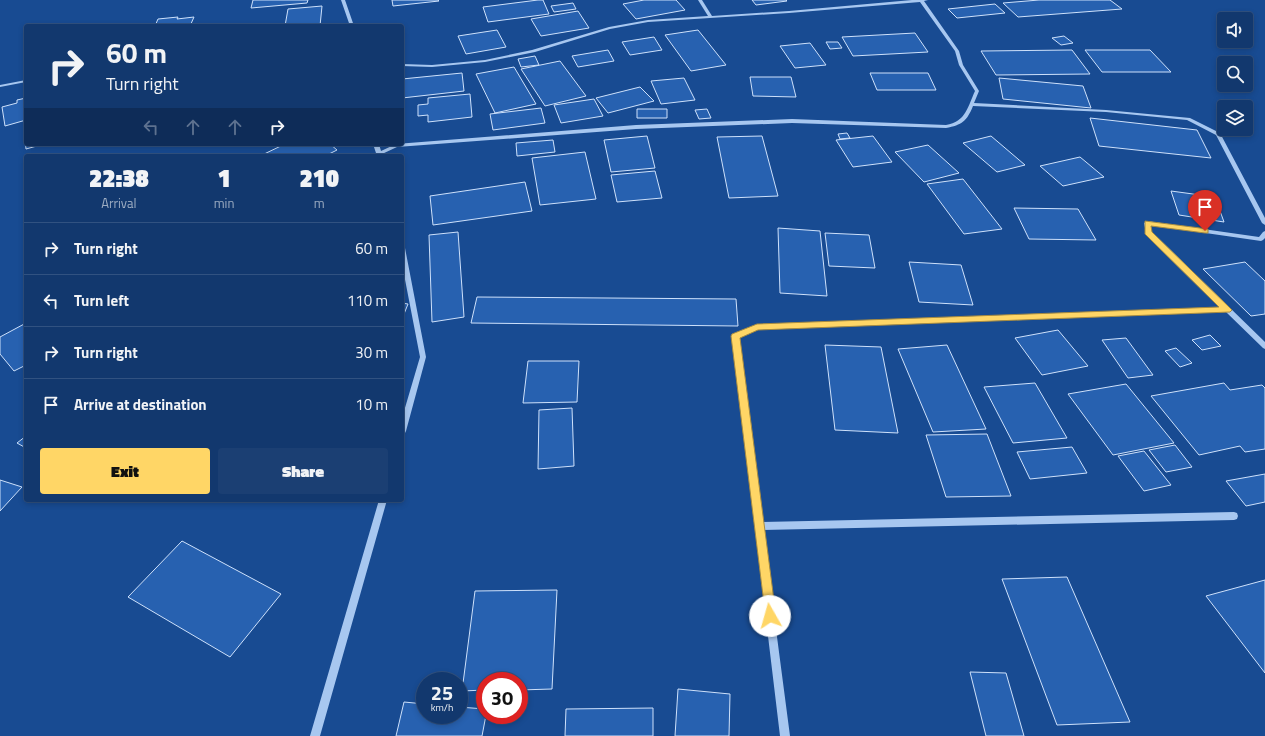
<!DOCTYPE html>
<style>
:root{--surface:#12386e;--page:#1b3f73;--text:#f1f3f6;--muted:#9cacc2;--line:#315281;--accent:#ffd666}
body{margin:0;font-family:"Titillium Web",sans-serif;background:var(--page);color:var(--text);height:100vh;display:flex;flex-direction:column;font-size:15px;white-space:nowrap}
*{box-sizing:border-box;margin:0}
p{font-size:13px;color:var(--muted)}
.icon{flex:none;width:22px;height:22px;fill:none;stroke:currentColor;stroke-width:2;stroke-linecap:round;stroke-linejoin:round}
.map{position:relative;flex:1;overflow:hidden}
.details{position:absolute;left:24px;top:154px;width:380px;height:348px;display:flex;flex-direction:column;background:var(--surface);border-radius:4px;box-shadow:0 2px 6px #0003,0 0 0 1px var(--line)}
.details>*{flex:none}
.hud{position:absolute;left:24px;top:24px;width:380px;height:122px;border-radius:4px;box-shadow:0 2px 6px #0003,0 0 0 1px var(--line);background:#12386e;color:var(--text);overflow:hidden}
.buttons{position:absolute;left:1217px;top:12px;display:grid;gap:8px}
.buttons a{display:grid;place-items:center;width:36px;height:36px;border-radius:4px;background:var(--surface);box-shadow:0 2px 6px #0003,0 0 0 1px var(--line);font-size:20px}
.speed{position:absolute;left:416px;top:672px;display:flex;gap:8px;font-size:20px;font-weight:700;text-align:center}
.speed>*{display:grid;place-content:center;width:52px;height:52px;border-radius:50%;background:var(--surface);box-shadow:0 2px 6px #0003,0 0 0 1px var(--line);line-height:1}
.speed small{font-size:10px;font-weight:400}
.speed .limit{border:6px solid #d22;background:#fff;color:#111}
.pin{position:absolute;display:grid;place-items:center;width:34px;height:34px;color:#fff;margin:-41px -17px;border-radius:50% 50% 50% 0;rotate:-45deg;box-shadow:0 0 4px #0007}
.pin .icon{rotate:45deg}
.me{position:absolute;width:44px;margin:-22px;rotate:353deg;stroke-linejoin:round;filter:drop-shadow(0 0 3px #0008)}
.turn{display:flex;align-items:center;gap:14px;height:84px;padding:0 16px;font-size:18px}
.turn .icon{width:52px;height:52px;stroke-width:2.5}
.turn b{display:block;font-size:28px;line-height:34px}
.lanes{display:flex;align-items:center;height:38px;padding:0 16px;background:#0003;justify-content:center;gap:20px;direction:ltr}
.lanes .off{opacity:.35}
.eta{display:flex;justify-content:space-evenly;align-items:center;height:68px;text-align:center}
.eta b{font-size:24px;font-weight:800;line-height:28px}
.primary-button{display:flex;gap:8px;margin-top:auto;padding:8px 16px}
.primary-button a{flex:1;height:46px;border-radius:4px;background:var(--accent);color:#111;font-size:16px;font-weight:800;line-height:46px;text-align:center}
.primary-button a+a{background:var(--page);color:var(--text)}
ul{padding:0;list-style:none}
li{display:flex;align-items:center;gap:12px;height:52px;padding:0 16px;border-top:1px solid var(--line)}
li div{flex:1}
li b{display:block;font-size:15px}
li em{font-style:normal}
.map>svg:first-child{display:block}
.building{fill:#2761b0;stroke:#cee1fb}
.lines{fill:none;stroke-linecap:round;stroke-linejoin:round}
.minor{fill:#a7c7f0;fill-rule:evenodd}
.route{fill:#ffd666;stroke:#a68b42}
</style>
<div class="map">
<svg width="1265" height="736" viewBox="0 0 1265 736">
<rect width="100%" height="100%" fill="#184b92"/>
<!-- building -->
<path class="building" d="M253,0h55l-1,3 -56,5z
M392,0h46l1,1 -46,5z
M538,0h5l6,14 -61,8 -5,-15z
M644,0h32l9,10 -49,9 -13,-15z
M752,0h34l1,1 -31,4z
M1039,0h71l12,9 -104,8 -15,-14z
M573,3l3,6 -22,3 -3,-6z
M995,4l10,9 -48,5 -9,-9z
M322,6l-2,20h-35l3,-17z
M578,11l11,17 -48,8 -10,-17z
M178,17l-1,2 17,-2 -4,9h-35l3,-7z
M497,30l9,17 -40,7 -8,-18z
M698,30l28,35 -35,6 -26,-36z
M915,33l13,19 -75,4 -11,-19z
M1064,36l9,7 -12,2 -9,-7z
M654,37l8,13 -32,5 -8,-13z
M826,42h12l4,6 -12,1z
M810,43l16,22 -31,3 -15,-22z
M608,50l6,11 -36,6 -6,-11z
M1072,50l18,24 -94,1 -15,-24z
M1085,50h65l21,22h-69z
M535,56l4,9 -18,2 -3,-8z
M560,61l26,35 -41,10 -24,-37z
M514,67l22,37 -41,9 -19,-39z
M462,73l2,18 -62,7v-19z
M870,73h58l8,17h-59z
M750,77h41l5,20 -43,-1z
M684,78l11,22 -34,4 -10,-23z
M999,78l84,8 8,22 -88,-9z
M640,87l14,14 -46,12 -12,-15z
M470,94l2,23 -44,5v-7l-10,1v-11l10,-1v-6z
M26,98v22l-21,6 -3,-19 15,-4v-3z
M594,99l9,17 -42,7 -7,-18z
M541,108l4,15 -52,7 -3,-16z
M637,109h30v9h-30z
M707,109l4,9 -12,1 -4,-9z
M1090,118l107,12 14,28 -112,-12z
M24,129h2v15h18l-18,5z
M847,133l3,5 -10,1 -2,-5z
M647,136l8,32 -44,4 -7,-32z
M762,136l16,60 -49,2 -12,-61z
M873,136l19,26 -39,5 -17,-27z
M991,136l34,29 -28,7 -34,-29z
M553,140l2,12 -38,4 -1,-13z
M285,144h45l7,6 -12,6h-65z
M928,145l31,28 -35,9 -29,-30z
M585,152l11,47 -56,6 -8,-47z
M1080,157l24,20 -41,9 -23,-20z
M655,171l7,27 -45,4 -6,-27z
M963,179l39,50 -38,5 -37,-50z
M525,182l7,29 -99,14 -3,-29z
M1171,191l44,6 9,25 -45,-7z
M1014,208l64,1 18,31 -67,-1z
M778,228l42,3 7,65 -47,-3z
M458,232l6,85 -32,5 -3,-87z
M825,233l44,2 6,33 -46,-2z
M909,262l52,3 12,40 -54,-3z
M1245,262l20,19v33l-14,2 -48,-47z
M477,297l259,2 2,27 -267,-3z
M402,303l6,1 -6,15z
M26,323v42l-12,6 -14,-17v-17z
M1058,330l30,36 -46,9 -27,-37z
M1210,335l11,11 -19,4 -10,-10z
M1126,338l27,37 -25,3 -26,-38z
M825,345l56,2 17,86 -63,-3z
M947,345l39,84 -53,3 -35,-83z
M1176,348l16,15 -12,4 -15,-16z
M528,361h51l-2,41 -54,1z
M1035,383l32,55 -54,5 -29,-56z
M1224,383l6,7 32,-5 3,3v61l-20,3 -5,-6 -41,9 -48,-59z
M1126,384l48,59 -61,12 -45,-61z
M572,408l2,58 -36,3 1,-59z
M987,434l24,62 -65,1 -20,-62z
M26,436v12l-9,-5z
M1175,445l17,22 -26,5 -17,-22z
M1072,447l15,26 -57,6 -13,-27z
M1144,451l27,34 -27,6 -26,-35z
M1265,474v28l-19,4 -20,-25z
M0,480l22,7 -22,24z
M182,541l99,53 -51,63 -102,-60z
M1067,577l63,145 -73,3 -55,-146z
M1265,580v93l-59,-77z
M557,590l-5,99 -33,1v-9h-34v9l-23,1 13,-100z
M970,672l36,1 18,63h-38z
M678,689l52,5 -1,42h-54z
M404,702l21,2v11h34v-8l26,2 1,6 -4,21h-86z
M653,708v28h-88l1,-27z"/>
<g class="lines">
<!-- minor -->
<path class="minor" d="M341,0h4l9,26h-4z
M698,0h4l10,16 77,-5 123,-11h16l-4,1 35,50 4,14 16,26 -5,12 132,7 84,8 30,15 45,85v7l-3,-2 -46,-88 -29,-15 -81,-8 -133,-6c-6,15 -11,19 -27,22l-154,-5 -156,6 -239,18 -15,7 1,2h-6l-4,-12h6l2,7 15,-7 240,-19 156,-6 154,6c20,-3 22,-19 29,-34l-16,-26 -4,-14 -35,-49 -131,11 -141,9 -38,7 -75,23 -50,10 -53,5 -30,-1v-2l30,1 53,-5 47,-10 77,-23 39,-7 60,-4z
M26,80v2l-26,5v-2z
M1147,221l112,16 4,-5 2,-1v7l-2,2 -2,1 -111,-16 1,6 114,111v7l-2,-1 -37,-36 -468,17 -19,8 23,185 472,-10 3,1 1,3 -1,3 -3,1 -471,10 27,206h-10l-48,-400 1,-2 24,-9 465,-17 -76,-75 -2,-10z
M402,246l3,2 21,109 -20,74 -1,2 -3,1v-16l18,-61 -18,-93z
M379,500h8l-67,236h-10z"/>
</g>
<!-- route -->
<path class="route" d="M1145,221l63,8v4h-3l-54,-7 1,6 78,76 2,2 -2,2 -472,18 -18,8 36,278 -2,4 -4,2 -4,-2 -35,-284 1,-2 25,-10 462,-17 -74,-73z"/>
</svg>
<div class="buttons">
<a><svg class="icon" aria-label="sound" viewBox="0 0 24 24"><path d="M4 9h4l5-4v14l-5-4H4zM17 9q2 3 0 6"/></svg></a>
<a><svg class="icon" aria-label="search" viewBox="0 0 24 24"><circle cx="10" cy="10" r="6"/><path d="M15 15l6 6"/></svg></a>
<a><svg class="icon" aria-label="layers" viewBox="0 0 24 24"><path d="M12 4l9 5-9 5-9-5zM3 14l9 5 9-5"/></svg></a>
</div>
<div class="speed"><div>25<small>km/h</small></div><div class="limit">30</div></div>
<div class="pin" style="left:1205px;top:231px;background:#d93025"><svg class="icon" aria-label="arrive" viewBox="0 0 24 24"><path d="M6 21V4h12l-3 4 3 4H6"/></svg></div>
<svg class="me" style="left:770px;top:616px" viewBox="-20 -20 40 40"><circle r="19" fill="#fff"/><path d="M0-13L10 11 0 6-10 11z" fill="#ffd666"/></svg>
<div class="hud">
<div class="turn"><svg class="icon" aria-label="right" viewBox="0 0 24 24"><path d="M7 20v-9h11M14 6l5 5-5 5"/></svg><div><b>60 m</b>Turn right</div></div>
<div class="lanes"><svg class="icon off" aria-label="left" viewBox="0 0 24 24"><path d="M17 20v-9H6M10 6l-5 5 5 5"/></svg><svg class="icon off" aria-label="ahead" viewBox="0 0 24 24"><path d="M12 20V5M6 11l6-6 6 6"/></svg><svg class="icon off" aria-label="ahead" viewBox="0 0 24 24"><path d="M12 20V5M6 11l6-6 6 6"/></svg><svg class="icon" aria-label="right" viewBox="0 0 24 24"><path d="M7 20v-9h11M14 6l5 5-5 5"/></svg></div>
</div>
<section class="details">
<div class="eta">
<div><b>22:38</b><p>Arrival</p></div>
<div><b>1</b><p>min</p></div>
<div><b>210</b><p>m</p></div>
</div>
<ul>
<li><svg class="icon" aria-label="right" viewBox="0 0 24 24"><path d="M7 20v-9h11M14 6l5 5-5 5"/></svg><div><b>Turn right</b></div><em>60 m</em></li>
<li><svg class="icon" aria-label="left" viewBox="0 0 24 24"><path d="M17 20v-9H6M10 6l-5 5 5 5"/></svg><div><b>Turn left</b></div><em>110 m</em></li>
<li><svg class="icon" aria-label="right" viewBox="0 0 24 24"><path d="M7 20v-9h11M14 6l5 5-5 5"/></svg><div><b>Turn right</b></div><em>30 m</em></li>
<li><svg class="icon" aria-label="arrive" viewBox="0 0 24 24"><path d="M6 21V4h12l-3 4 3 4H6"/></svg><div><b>Arrive at destination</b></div><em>10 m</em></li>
</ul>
<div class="primary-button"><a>Exit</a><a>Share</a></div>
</section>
</div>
